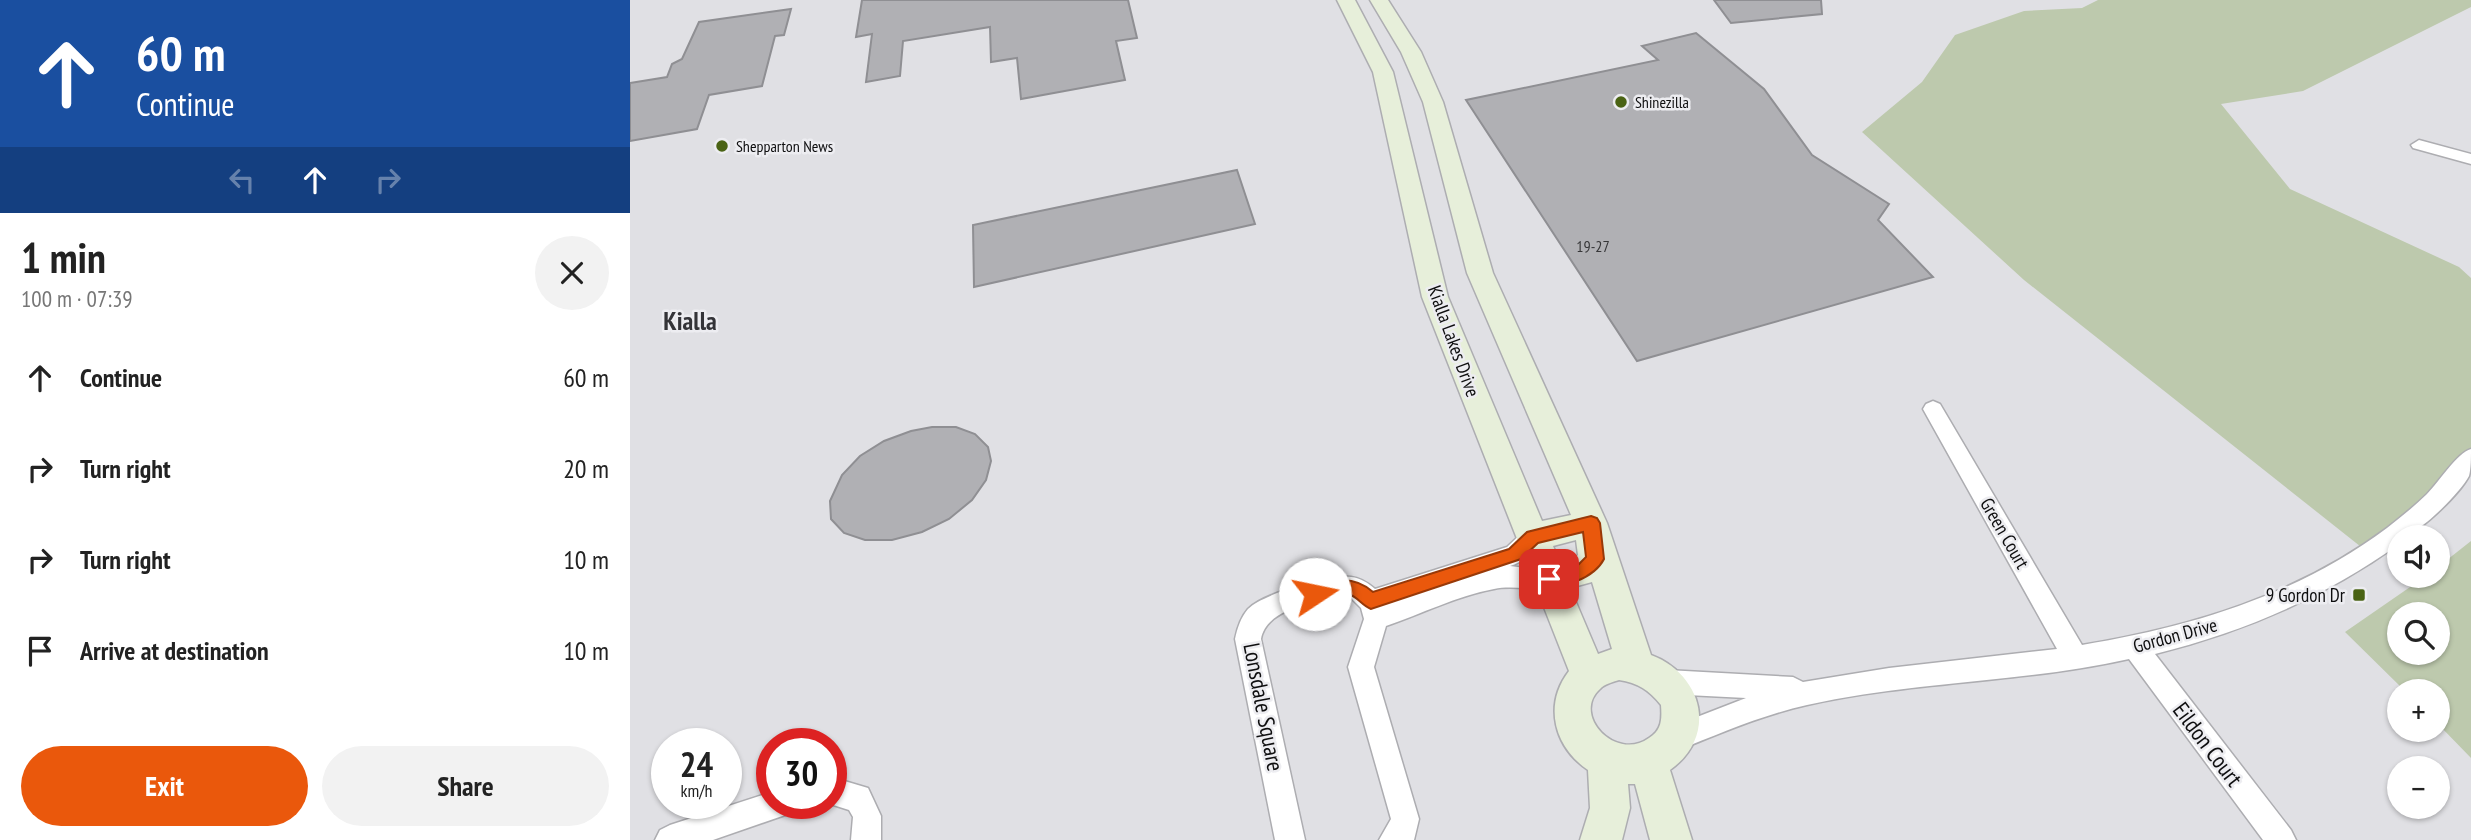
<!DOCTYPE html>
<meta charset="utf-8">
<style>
:root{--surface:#fff;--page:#f2f2f2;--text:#222;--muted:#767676;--accent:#ea580c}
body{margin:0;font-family:"PT Sans Narrow",sans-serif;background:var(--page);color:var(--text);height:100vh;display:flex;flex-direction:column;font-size:26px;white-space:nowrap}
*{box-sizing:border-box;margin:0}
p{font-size:23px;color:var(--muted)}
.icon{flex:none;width:38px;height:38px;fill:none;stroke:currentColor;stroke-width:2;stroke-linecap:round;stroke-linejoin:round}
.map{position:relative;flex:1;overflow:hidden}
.drawer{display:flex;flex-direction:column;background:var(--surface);width:630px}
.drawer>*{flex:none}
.top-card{background:#1a4fa0;color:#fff;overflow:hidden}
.fabs{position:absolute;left:1757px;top:525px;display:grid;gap:14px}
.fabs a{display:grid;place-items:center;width:63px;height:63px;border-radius:50%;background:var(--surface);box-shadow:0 2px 5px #0004;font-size:35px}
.speed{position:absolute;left:21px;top:728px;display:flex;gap:14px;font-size:35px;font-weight:700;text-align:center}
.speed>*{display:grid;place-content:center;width:91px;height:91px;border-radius:50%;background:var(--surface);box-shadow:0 2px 5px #0004;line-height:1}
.speed small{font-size:18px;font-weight:400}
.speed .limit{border:10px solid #d22;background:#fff;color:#111}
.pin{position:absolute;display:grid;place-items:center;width:60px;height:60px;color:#fff;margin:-30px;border-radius:14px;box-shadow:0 4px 10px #0006}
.me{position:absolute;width:77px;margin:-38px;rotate:79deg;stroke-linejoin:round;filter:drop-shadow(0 0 5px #0008)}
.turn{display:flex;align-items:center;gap:24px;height:147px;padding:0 21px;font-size:32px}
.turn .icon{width:91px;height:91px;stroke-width:2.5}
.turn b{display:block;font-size:49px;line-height:60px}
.lanes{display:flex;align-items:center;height:66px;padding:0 21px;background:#0003;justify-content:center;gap:35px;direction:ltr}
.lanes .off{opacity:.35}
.round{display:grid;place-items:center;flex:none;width:74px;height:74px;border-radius:37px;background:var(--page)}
.summary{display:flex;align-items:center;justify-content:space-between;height:119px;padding:0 21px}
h1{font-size:42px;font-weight:700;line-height:52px}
.button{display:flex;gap:14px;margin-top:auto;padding:14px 21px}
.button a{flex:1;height:80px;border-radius:42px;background:var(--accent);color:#fff;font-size:28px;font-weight:700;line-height:80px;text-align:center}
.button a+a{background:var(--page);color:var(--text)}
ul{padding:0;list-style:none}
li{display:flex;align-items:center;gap:21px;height:91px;padding:0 21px}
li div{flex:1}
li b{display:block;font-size:26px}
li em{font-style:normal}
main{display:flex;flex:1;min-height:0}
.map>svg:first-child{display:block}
.green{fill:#bdc9ad;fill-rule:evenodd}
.building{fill:#b0b0b4;stroke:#8f8f93;stroke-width:2}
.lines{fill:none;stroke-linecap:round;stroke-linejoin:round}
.street-casing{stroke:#adadb1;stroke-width:3}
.secondary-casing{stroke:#adadb1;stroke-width:3}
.street{fill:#fff;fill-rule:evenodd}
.secondary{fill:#e7efda;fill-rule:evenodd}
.route{fill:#ea580c;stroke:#983908;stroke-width:2}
.poi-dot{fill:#4a6314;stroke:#ededf1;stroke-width:2.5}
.labels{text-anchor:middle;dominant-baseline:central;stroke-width:5;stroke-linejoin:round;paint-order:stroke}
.far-poi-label{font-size:16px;fill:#0e0e0f;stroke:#ededf1;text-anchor:start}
.number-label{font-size:16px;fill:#363638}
.street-label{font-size:19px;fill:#0e0e0f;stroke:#ededf1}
.poi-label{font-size:19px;fill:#0e0e0f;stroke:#ededf1;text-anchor:end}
.near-street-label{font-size:23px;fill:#0e0e0f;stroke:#ededf1}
.district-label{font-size:26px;font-weight:bold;fill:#343438;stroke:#ededf1}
</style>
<main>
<section class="drawer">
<div class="top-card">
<div class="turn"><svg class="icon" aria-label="ahead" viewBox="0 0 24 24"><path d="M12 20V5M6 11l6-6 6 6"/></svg><div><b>60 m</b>Continue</div></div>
<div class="lanes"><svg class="icon off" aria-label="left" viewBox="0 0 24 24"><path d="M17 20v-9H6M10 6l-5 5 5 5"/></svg><svg class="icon" aria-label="ahead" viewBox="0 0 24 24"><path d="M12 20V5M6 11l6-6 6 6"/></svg><svg class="icon off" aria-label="right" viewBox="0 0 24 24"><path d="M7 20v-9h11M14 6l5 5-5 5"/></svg></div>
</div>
<div class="summary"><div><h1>1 min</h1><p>100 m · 07:39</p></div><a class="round"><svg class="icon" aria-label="close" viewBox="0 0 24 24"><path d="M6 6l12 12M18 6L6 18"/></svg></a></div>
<ul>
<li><svg class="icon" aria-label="ahead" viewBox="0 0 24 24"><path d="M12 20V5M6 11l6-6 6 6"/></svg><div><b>Continue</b></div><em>60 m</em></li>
<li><svg class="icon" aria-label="right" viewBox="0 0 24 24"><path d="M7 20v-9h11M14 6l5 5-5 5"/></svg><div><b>Turn right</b></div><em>20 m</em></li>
<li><svg class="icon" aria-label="right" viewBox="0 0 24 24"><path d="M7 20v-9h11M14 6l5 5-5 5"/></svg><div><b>Turn right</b></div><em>10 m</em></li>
<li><svg class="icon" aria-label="arrive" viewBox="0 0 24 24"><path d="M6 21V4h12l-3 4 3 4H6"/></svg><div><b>Arrive at destination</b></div><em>10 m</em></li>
</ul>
<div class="button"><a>Exit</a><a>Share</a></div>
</section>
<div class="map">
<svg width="1841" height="840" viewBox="0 0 1841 840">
<rect width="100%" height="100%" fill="#e0e0e4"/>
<!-- green -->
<path class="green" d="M1468,0h373v7l-168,84 -82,13 69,85 169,78 12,11v191l-101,85 -346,-274 -162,-148 60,-50 33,-47 69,-24 58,-3z
M1841,541v217l-33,-34v-33h-33l-60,-59 81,-56h12v-9zM1769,614h39v39h-39z"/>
<!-- building -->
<path class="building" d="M232,0h266l9,38 -21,3 9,39 -104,19 -4,-41 -26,4 -1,-35 -87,14 -3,35 -34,6 6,-48 -16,3z
M1084,0h107l1,14 -91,9z
M161,9l-7,26 -9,1 -13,50 -53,9 -12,34 -67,12v-58l37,-6 5,-13 10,-5 17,-37z
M1066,33l68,56 48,66 77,49 -11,16 55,57 -296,84 -171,-261 192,-40 -16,-14z
M607,170l18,54 -281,63 -1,-62z
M302,427h24l19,7 13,13 3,14 -5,19 -14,20 -23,19 -27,13 -30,8h-27l-21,-7 -13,-14 -1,-18 12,-26 18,-19 24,-15 27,-10z"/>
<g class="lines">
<!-- street casing -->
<g class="street-casing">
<path id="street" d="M1789,140l52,14v10l-58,-16 -2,-3z
M1303,401l7,3 142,241c110,-18 215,-50 305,-117 14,-11 28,-22 40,-34 12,-12 30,-41 44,-45 0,8 0,20 -2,27 -9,17 -52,61 -70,61v7c-74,53 -155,88 -244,110l136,176 5,10h-33l-134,-181c-106,24 -216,22 -322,46 -45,10 -88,29 -131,46l-10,-4 -4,-9 4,-9 80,-31 -79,-4 -9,-4 -4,-8 4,-8 9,-4 126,7 10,5 86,-14 168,-19 -134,-240 3,-5z
M903,528l8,2 4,7c-8,14 -20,24 -35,29l48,6 3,7 -3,7c-19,7 -43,-2 -64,3 -37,7 -73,25 -108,37l-12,41 45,152 -5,21h-35l12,-21 -43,-152 16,-48 -3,-11 -10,-10c-27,0 -85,9 -90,41l44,201h-30l-40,-201c2,-10 6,-22 13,-30 16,-16 81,-34 103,-32 10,1 17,6 24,12l132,-42 18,-17z
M201,777l37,11 13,28v24h-30l2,-23 -4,-7 -22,-7h4z
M142,792v11h23l-4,10 -78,27h-58l5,-10 10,-5z"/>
</g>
<!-- secondary casing -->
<g class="secondary-casing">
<path id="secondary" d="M707,0h18l38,72 55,225 94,224 29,-6 -104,-242 -44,-171 -22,-50 -31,-52h18l33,52 22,50 50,171 114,250 44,132c51,19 68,80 19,115l22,70h-42l-15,-56h-7l2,24 -8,32h-42l10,-32 -2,-38c-34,-23 -45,-65 -19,-99l-147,-374 -49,-225zM946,540l2,15 -4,4 -14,3 -7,-16zM962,582l20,67 -14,5 -28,-66zM989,680c19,3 30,10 42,25 1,14 1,25 -12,33 -33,24 -78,-23 -49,-49 4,-5 13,-7 19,-9z"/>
</g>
<!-- street -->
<use href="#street" class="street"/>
<!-- secondary -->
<use href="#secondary" class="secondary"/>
</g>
<!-- route -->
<path class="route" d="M961,516l6,2 3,5 4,36c-9,18 -42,32 -61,25l-3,-5 3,-6 35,-8 8,-8 -3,-25 -45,11 -17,16 -150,50c-8,-3 -13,-11 -20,-14 -15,-5 -28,10 -42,5l-3,-6 3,-5c24,-9 43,-15 64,3l136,-43 18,-17z"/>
<!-- markers -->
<g class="poi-dot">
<circle cx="991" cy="102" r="7"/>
<circle cx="92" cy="146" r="7"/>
<rect x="1722" y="588" width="14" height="14" rx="3.5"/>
</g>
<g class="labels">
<!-- far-poi labels -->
<g class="far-poi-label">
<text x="1005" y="102">Shinezilla</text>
<text x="106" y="146">Shepparton News</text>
</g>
<!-- number labels -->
<g class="number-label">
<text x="963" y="246">19-27</text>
</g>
<!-- street labels -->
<g class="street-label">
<text transform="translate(824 341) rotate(70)">Kialla Lakes Drive</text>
<text transform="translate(1375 533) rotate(60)">Green Court</text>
<text transform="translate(1545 635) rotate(-15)">Gordon Drive</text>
</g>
<!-- poi labels -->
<g class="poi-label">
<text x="1715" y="595">9 Gordon Dr</text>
</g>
<!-- near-street labels -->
<g class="near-street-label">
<text transform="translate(634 707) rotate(79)">Lonsdale Square</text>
<text transform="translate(1578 744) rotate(53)">Eildon Court</text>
</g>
<!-- district labels -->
<g class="district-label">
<text x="60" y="320">Kialla</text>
</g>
</g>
</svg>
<div class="fabs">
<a><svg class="icon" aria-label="sound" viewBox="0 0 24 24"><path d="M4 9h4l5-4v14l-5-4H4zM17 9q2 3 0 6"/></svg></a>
<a><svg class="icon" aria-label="search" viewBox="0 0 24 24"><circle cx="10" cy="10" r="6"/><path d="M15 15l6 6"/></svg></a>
<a>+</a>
<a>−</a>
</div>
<div class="speed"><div>24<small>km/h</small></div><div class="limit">30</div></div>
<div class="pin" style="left:919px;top:579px;background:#d93025"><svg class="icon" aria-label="arrive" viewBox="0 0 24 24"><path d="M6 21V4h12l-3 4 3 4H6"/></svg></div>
<svg class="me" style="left:685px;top:594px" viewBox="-20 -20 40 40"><circle r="19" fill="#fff"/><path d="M0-13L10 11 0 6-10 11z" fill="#ea580c"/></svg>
</div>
</main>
